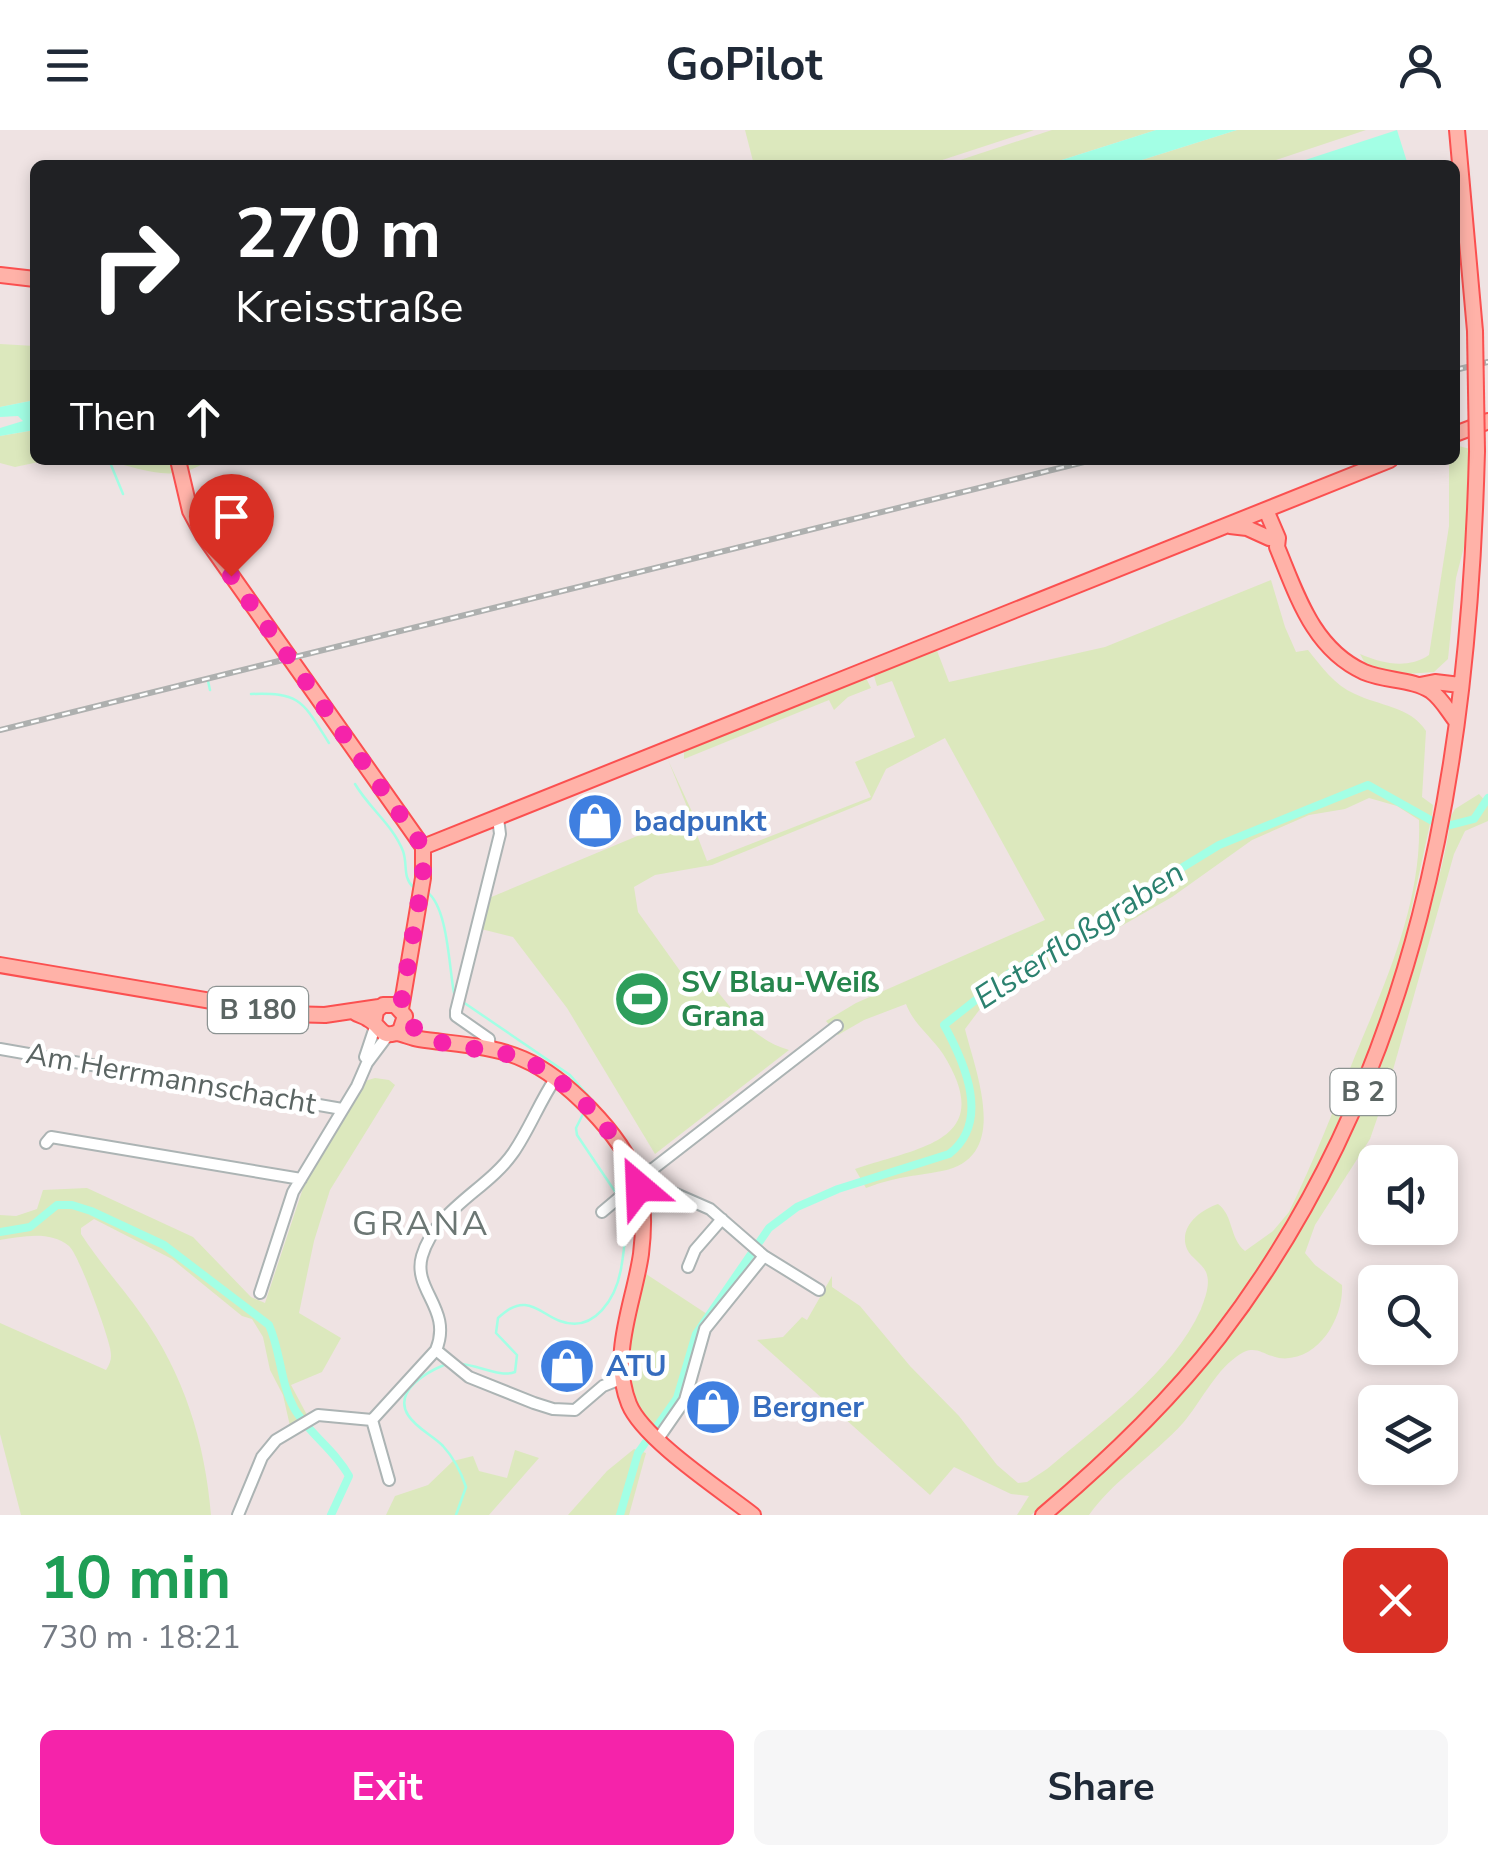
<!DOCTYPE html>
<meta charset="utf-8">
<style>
:root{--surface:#fff;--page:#f6f6f7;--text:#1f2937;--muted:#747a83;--accent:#f523aa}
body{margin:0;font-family:"Nunito Sans",sans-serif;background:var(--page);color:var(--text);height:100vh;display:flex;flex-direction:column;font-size:38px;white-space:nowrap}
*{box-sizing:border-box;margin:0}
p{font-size:32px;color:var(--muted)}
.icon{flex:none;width:55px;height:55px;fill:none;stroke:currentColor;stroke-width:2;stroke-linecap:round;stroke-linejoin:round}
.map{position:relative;height:1385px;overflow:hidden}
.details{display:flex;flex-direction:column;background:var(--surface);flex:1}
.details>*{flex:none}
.hud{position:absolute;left:30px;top:30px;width:1430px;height:305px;border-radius:15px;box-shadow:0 5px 15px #0003;background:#202124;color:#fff;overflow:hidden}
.fabs{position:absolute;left:1358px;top:1015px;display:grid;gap:20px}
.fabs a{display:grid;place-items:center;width:100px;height:100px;border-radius:15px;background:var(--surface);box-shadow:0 5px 15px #0003;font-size:50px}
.pin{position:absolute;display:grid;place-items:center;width:85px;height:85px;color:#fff;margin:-102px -42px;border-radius:50% 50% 50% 0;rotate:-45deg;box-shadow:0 0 10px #0007}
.pin .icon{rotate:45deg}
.me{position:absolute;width:110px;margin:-55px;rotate:334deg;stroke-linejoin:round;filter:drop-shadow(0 0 8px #0008)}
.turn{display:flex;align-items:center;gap:35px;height:210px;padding:0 40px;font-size:45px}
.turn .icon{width:130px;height:130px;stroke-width:2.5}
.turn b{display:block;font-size:70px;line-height:85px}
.then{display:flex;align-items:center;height:95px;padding:0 40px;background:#0003;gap:20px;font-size:38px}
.round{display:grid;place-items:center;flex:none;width:105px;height:105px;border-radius:15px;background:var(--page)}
.headline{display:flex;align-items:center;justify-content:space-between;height:170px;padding:0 40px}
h1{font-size:60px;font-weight:700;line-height:75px;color:#1e9e55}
.button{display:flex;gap:20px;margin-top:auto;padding:20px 40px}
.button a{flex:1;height:115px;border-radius:15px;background:var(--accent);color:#fff;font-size:40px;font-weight:700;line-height:115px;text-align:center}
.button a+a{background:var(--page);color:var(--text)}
header{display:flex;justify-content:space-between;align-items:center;height:130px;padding:0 40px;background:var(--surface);font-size:45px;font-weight:700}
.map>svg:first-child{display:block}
.green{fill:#dce8bd}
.water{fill:#a3ffe5}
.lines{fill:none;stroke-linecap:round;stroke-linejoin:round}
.stream{stroke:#a3ffe5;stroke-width:2.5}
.canal{stroke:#a3ffe5;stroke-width:8}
.minor-casing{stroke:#acb4b4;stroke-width:14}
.major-casing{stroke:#fb5050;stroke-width:18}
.minor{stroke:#fff;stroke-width:10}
.major{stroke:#ffb2a8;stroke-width:14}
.rail-casing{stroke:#aeb0af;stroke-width:6}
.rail{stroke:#fff;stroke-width:2.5;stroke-dasharray:8;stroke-linecap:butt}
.major-bridge-casing{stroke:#fb5050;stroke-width:18;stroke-linecap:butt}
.major-bridge{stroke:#ffb2a8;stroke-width:14}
.route{stroke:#f523aa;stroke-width:18;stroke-dasharray:0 32.4}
.labels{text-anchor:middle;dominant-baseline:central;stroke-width:9;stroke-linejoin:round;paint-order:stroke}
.shield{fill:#fff;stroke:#8c9392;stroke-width:2.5}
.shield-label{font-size:28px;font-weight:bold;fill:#5b6563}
.shop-label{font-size:30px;font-weight:bold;fill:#366cbe;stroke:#fff;text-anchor:start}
.leisure-label{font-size:30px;font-weight:bold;fill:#27864d;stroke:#fff;text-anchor:start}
.street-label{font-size:30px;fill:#5b6563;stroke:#fff}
.water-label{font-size:32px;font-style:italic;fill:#2b816f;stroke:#fff}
.quarter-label{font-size:35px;letter-spacing:2.5px;fill:#6c7774;stroke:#fff}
</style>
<header><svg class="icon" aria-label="menu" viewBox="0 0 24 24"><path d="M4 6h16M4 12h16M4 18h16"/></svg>GoPilot<svg class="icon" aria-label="person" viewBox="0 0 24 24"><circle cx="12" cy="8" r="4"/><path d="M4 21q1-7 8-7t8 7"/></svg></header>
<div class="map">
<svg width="1488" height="1385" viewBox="0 0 1488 1385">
<rect width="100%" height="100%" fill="#efe3e3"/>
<!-- green -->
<path class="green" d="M745,0h289l-107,35h-173z
M1052,0h104l-110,35h-101z
M1237,0h129l-105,35h-135z
M0,214l35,2v54l-35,7z
M35,300v30h13l-33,7 -15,-4v-27z
M1455,315l15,4v59l-4,31 -10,39 -8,81 -14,13 -27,2 -41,-9 -6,-11c23,10 48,15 69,1l20,-129v-66h6z
M105,330h103c-32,25 -66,9 -103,0z
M1271,450l14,47 11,25 12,-2c14,17 26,35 47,44 24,12 55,12 71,37l-4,66 11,8 -1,10 -39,178 -18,51 -64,144 -71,112 -38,48 -92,99 -79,68h-14l12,-19 -18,-2 -57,-27 -24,28 -173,-155 26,-3 19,-20 5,3 25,-44v11l28,19 50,60 49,50 38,49 21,18 9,-1 20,-13c52,-44 126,-97 154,-160 4,-11 10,-25 5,-37 -4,-9 -15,-14 -19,-23 -9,-22 13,-39 31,-45 16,12 11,34 27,47l28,-20 16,-19c25,-51 45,-103 66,-156 31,-75 67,-153 64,-236l-22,-14 -28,-8 -24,11 -36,6 -57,25 -80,57 -189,108 -18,24c10,42 47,129 -23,142 -31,6 -44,5 -76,17l-11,-19c64,-22 143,-27 88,-115 -12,-18 -29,-29 -37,-50l-42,16 -26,15 -12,-14 30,-18 189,-83 -100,-182 -59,31 -15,31 -159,65 -57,10 -21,12 4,25 55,77 16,-8c23,28 44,59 80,69l-134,104 -88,-146 -54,-71 -32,-8 8,-31 201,-84 -22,-54 26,56 -2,6 15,39 164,-64 -16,-35 60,-25 -23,-56 -15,5 -3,-10 3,-5 59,-23 13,34 156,-35z
M866,548l5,10 -23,9 -14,13 -5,-10 -145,59v-7l5,-4 119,-48c22,-2 37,-17 58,-22z
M1479,664l9,10v17l-23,10 -11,23 -65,230 -19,55 -55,86 -10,28 10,12 27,20c2,33 -24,78 -63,73 -17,-3 -24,-16 -43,-1 -22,16 -35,45 -53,66 -29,32 -69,57 -94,92h-32c73,-70 144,-142 203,-225 76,-107 133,-237 166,-364 9,-36 21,-73 25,-110l4,-7z
M375,948l14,2 6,5 -65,105 -16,51 -15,72 42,25 -19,34 -31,13 16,30 -17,11 -7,-31 -13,-25 -7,-33 -11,-18 -10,-3 -70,-57 -78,-40 -13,9v6c18,28 41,53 60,80 43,60 64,128 70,201h-190l-21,-81v-111l106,47c5,-8 6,-12 4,-22 -3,-16 -31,-93 -41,-102 -20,-16 -47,-9 -69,-6v-25l16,1 21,-7 6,-19 44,-2 106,49 58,60 14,6 41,-124 59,-98z
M643,1142l67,44 -27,77 -24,37 -23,-23 -10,-45z
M634,1319l12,4 -17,62h-61l39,-44z
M515,1320l24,8 -50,57h-103l9,-19 33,-11 25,-24 20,-5 6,15 28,7z"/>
<!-- water -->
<path class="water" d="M1156,0h81l-111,35h-80z
M1397,0l11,35h-118z
M35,270v30l-35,6v-8l23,-7 -5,-5 -18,1v-10z"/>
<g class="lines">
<!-- stream -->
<path class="stream" d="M109,330l14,34
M208,551l2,9
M251,564c50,-2 52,8 78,49
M355,654c14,24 38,41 48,67 5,14 -1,26 11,37
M427,762c21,15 22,76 27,101l3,3
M463,872l107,73 21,24
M585,980l-9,18 1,7 39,58
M461,1234c17,1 40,14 54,8l2,-17 -21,-22 2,-15c7,-6 16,-14 27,-13 13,1 23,12 35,16 35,13 56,-24 61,-52 4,-23 7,-47 -1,-69
M444,1235c-17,7 -51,26 -36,50 8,13 24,20 35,31 11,12 18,26 23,41l-10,28"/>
<!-- canal -->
<path class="canal" d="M0,1102l30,-5 27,-22h15l19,6 73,34 105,80c12,27 11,57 25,83 14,25 41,42 55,68l-18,39
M620,1385l18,-62 39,-55 19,-64 73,-106 28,-21 41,-18 111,-35c42,-32 16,-91 -5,-129l66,-52 209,-128 149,-60 75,42 31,-8 14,-21"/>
<!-- minor casing -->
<g class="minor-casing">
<path id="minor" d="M0,919l342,60
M490,920l-1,-11 -33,-23v-5l44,-177 -2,-16
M365,927l10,-30
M46,1013l5,-6 250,42
M637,1047l17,-9 183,-142
M637,1047l73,32 54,47 55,34
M602,1082l19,-16 18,-9
M688,1137l7,-17 27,-31
M260,1163l33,-101 64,-106 10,-23 21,-28
M436,1220l33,27 65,26 19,6 22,1 28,-24 20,-8
M372,1290l17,60
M658,1309l27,-39 20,-71 59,-73
M238,1385l24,-58 14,-17 42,-25 54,5 64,-70c17,-41 -24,-60 -14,-94 14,-47 65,-66 91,-103 16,-23 26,-50 42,-74"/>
</g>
<!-- major casing -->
<g class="major-casing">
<path id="major" d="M1457,0l18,201
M0,145l35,4
M1484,293l4,-2
M1455,304l16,-6
M178,330l12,51 13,24 220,312v31l-22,131
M1266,380l12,28 -1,9c20,48 36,102 87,125 21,9 49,7 67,19 11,8 17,20 25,30
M1230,396l17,2 22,10
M1420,555l15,-3 25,3
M423,717l967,-387
M0,835l287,49 38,1 54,-8
M354,882c4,3 10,4 14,7 14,7 13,22 32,12l5,-15 -10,-11h-12l-7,6 -2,12
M397,903c7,1 14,5 22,6 33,5 73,6 104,20 42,18 99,76 114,119 8,24 7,51 4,76 -7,49 -32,100 -12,150 14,35 92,86 124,111
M1043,1385c64,-54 125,-112 176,-178 199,-259 250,-567 258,-886"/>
</g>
<!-- minor -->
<use href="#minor" class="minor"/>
<!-- major -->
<use href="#major" class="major"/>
<!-- rail casing -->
<g class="rail-casing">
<path id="rail" d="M1455,240l33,-8
M0,600l1092,-270"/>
</g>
<!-- rail -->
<use href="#rail" class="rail"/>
<!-- major-bridge casing -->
<g class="major-bridge-casing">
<path id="major-bridge" d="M1475,201l2,120"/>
</g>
<!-- major-bridge -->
<use href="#major-bridge" class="major-bridge"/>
</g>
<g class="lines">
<!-- route -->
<path class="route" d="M231,446l192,271v31l-22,126c12,51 79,39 119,54 47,17 105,82 119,129"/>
</g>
<!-- icons -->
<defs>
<g id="shop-disc" transform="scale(2.875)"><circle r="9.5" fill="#3f7fe0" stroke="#fff"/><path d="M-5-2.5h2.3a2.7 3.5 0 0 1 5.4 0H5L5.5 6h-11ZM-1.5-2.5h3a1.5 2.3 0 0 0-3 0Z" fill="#fff"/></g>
<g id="stadium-disc" transform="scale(2.875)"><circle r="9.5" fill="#2e9e5b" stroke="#fff"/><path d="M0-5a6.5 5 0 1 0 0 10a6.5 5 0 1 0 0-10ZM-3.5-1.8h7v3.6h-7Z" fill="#fff"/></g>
</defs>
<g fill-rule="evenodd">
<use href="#shop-disc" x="595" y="691"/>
<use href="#stadium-disc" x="642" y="869"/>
<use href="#shop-disc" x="567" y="1236"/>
<use href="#shop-disc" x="713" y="1277"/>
</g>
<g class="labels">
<!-- shield labels -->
<g class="shield">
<rect x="208" y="857" width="100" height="46" rx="8"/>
<rect x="1330.5" y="939" width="65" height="46" rx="8"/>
</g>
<g class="shield-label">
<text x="258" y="880">B 180</text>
<text x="1363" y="962">B 2</text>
</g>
<!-- shop labels -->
<g class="shop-label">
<text x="634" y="691">badpunkt</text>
<text x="606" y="1236">ATU</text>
<text x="752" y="1277">Bergner</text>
</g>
<!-- leisure labels -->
<g class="leisure-label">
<text x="681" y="852">SV Blau-Weiß<tspan x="681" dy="34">Grana</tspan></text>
</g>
<!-- street labels -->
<g class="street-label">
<text transform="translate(171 949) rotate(10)">Am Herrmannschacht</text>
</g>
<!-- water labels -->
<g class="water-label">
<text transform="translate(1079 805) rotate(-33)">Elsterfloßgraben</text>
</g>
<!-- quarter labels -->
<g class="quarter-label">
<text x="421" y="1093">GRANA</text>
</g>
</g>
</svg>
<div class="fabs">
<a><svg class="icon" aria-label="sound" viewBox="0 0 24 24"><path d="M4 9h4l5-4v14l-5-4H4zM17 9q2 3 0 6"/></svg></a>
<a><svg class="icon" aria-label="search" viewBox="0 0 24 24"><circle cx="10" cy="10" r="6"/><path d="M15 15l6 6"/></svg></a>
<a><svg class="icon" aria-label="layers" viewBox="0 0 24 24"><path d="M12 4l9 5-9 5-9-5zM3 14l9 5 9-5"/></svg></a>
</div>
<div class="pin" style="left:231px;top:446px;background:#d93025"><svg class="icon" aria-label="arrive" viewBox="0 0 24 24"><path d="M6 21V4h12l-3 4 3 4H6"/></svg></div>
<svg class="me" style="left:639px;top:1057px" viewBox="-20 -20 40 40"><path d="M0-17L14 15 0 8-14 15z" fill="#f523aa" stroke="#fff" stroke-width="4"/></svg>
<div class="hud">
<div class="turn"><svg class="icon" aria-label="right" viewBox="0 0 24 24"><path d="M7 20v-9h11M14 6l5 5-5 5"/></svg><div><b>270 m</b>Kreisstraße</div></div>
<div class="then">Then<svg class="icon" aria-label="ahead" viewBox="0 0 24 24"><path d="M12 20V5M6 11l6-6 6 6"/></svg></div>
</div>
</div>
<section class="details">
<div class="headline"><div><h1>10 min</h1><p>730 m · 18:21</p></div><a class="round" style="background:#d93025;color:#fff"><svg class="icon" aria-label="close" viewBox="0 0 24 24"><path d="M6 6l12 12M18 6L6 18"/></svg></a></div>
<div class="button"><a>Exit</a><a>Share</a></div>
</section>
